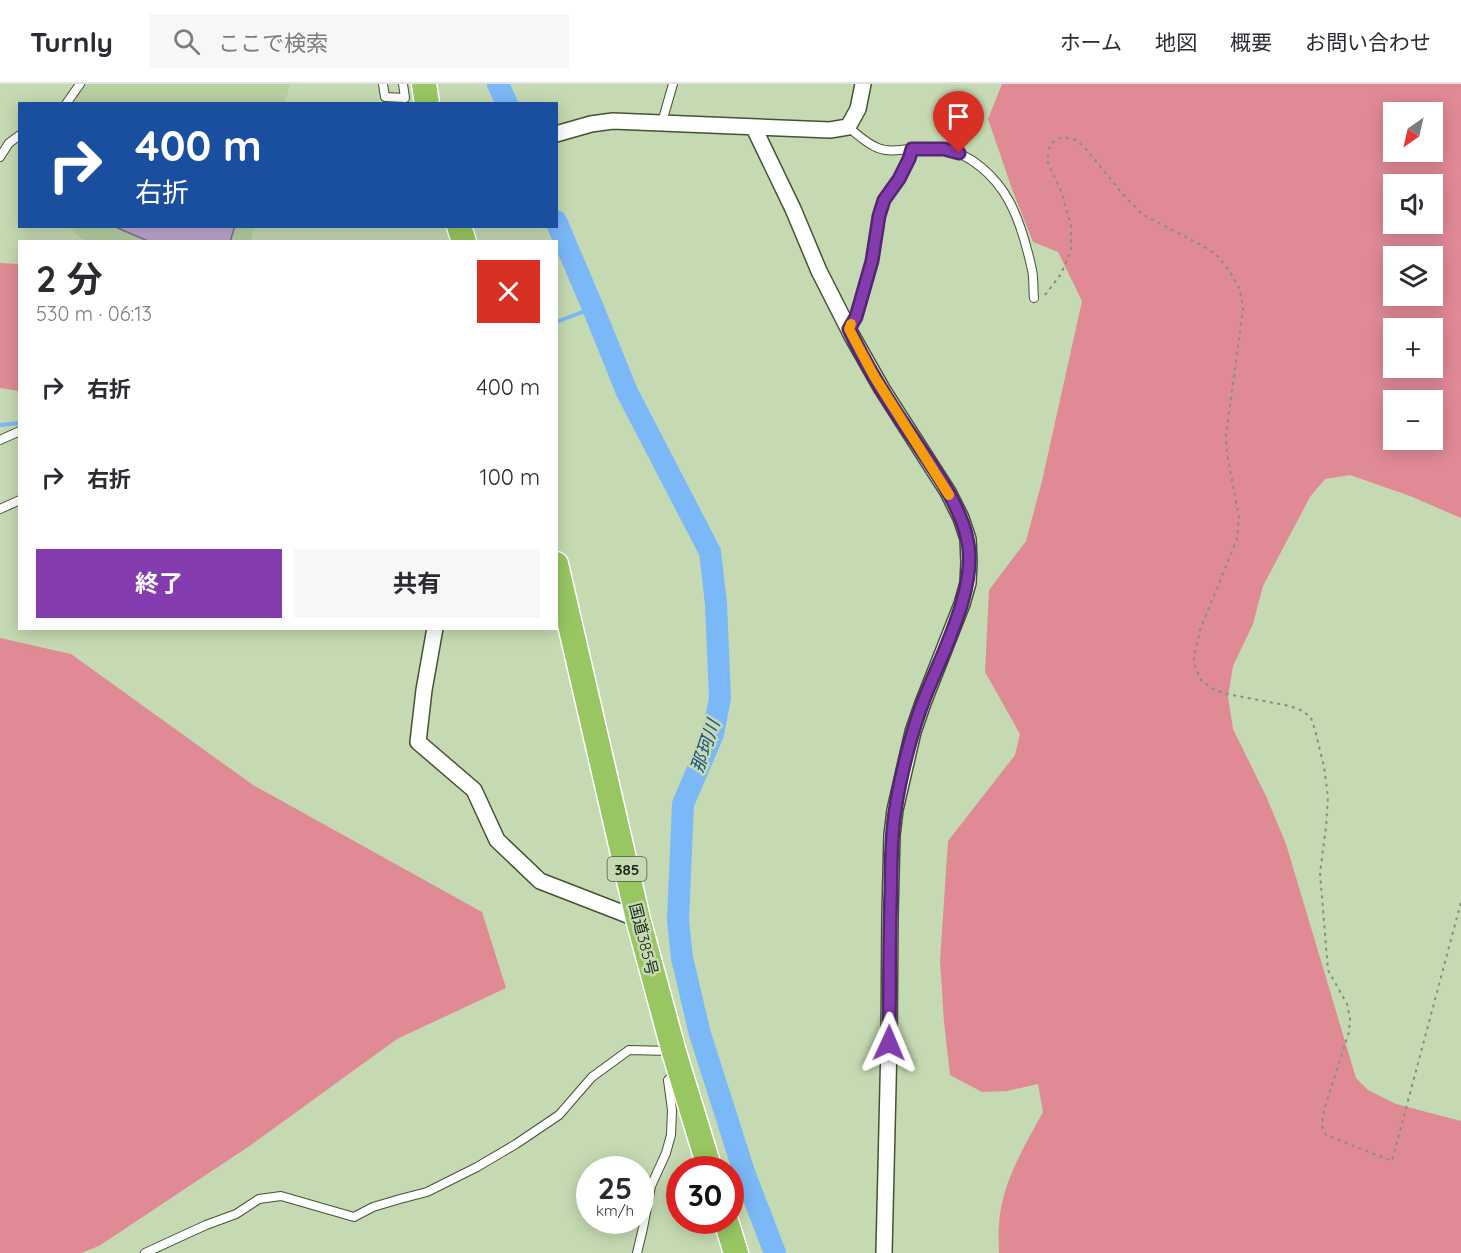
<!DOCTYPE html>
<html lang="ja">
<meta charset="utf-8">
<style>
:root{--surface:#fff;--page:#f7f7f7;--text:#2b2b33;--muted:#7c7c81;--line:#e1e1e2;--accent:#843bae}
body{margin:0;font-family:Quicksand,"Noto Sans JP",sans-serif;background:var(--page);color:var(--text);height:100vh;display:flex;flex-direction:column;font-size:22px;white-space:nowrap}
*{box-sizing:border-box;margin:0}
p{font-size:20px;color:var(--muted)}
.icon{flex:none;width:33px;height:33px;fill:none;stroke:currentColor;stroke-width:2;stroke-linecap:round;stroke-linejoin:round}
.map{position:relative;flex:1;overflow:hidden}
.sheet{position:absolute;left:18px;top:156px;width:540px;height:390px;display:flex;flex-direction:column;background:var(--surface);border-radius:0px;box-shadow:0 3px 15px #0003}
.sheet>*{flex:none}
.hud{position:absolute;left:18px;top:18px;width:540px;height:126px;border-radius:0px;box-shadow:0 3px 15px #0003;background:#1a4fa0;color:#fff;overflow:hidden}
.needle{width:39px;rotate:214deg}
.tools{position:absolute;left:1383px;top:18px;display:grid;gap:12px}
.tools a{display:grid;place-items:center;width:60px;height:60px;border-radius:0px;background:var(--surface);box-shadow:0 3px 15px #0003;font-size:30px}
.speed{position:absolute;left:576px;top:1072px;display:flex;gap:12px;font-size:30px;font-weight:700;text-align:center}
.speed>*{display:grid;place-content:center;width:78px;height:78px;border-radius:50%;background:var(--surface);box-shadow:0 3px 15px #0003;line-height:1}
.speed small{font-size:15px;font-weight:400}
.speed .limit{border:9px solid #d22;background:#fff;color:#111}
.pin{position:absolute;display:grid;place-items:center;width:51px;height:51px;color:#fff;margin:-62px -26px;border-radius:50% 50% 50% 0;rotate:-45deg;box-shadow:0 0 6px #0007}
.pin .icon{rotate:45deg}
.me{position:absolute;width:66px;margin:-33px;rotate:1deg;stroke-linejoin:round;filter:drop-shadow(0 0 4px #0008)}
.turn{display:flex;align-items:center;gap:21px;height:126px;padding:0 18px;font-size:27px}
.turn .icon{width:78px;height:78px;stroke-width:2.5}
.turn b{display:block;font-size:42px;line-height:51px}
.round{display:grid;place-items:center;flex:none;width:63px;height:63px;border-radius:0px;background:var(--page)}
.headline{display:flex;align-items:center;justify-content:space-between;height:102px;padding:0 18px}
h1{font-size:36px;font-weight:700;line-height:45px}
.cta{display:flex;gap:12px;margin-top:auto;padding:12px 18px}
.cta a{flex:1;height:69px;border-radius:0px;background:var(--accent);color:#fff;font-size:24px;font-weight:700;line-height:69px;text-align:center}
.cta a+a{background:var(--page);color:var(--text)}
ul{padding:0;list-style:none}
li{display:flex;align-items:center;gap:18px;height:90px;padding:0 18px}
li div{flex:1}
li b{display:block;font-size:22px}
li em{font-style:normal}
header{display:flex;align-items:center;gap:36px;box-sizing:border-box;height:84px;padding:0 30px;background:var(--surface);border-bottom:2px solid var(--line)}
header strong{font-size:28px}
nav{display:flex;gap:33px;margin-inline-start:auto;font-size:21px}
.search{width:420px;height:54px;background:var(--page);display:flex;align-items:center;gap:15px;box-sizing:border-box;padding:0 21px;border-radius:0px;color:var(--muted);font-size:22px}
.map>svg:first-child{display:block}
.built{fill:#b7d0a2}
.green{fill:#e08a96;fill-rule:evenodd}
.lines{fill:none;stroke-linecap:round;stroke-linejoin:round}
.stream{stroke:#7bb8f8;stroke-width:4}
.river{stroke:#7bb8f8;stroke-width:22}
.building{fill:#bda8ce;stroke:#836e92;stroke-width:1.5}
.service-casing{stroke:#425431;stroke-width:10}
.minor-casing{stroke:#425431;stroke-width:18}
.trunk-casing{stroke:#fff;stroke-width:27}
.path{stroke:#829274;stroke-width:2;stroke-dasharray:3 4.5;stroke-linecap:butt}
.service{stroke:#fff;stroke-width:8}
.minor{stroke:#fff;stroke-width:15}
.trunk{stroke:#98c762;stroke-width:24}
.route-casing{stroke:#562671;stroke-width:15}
.route{stroke:#843bae;stroke-width:10}
.slow{stroke:#f59e0b;stroke-width:10}
.labels{text-anchor:middle;dominant-baseline:central;stroke-width:5;stroke-linejoin:round;paint-order:stroke}
.shield{fill:#c5dab2;stroke:#4f5b45;stroke-width:1.5}
.shield-label{font-size:15px;font-weight:bold;fill:#1d2416}
.street-label{font-size:16px;fill:#1d2416;stroke:#c5dab2}
.water-label{font-size:18px;font-style:italic;fill:#1b5184;stroke:#c5dab2}
</style>
<header>
<strong>Turnly</strong>
<div class="search"><svg class="icon" aria-label="search" viewBox="0 0 24 24"><circle cx="10" cy="10" r="6"/><path d="M15 15l6 6"/></svg>ここで検索</div>
<nav><a>ホーム</a><a>地図</a><a>概要</a><a>お問い合わせ</a></nav>
</header>
<div class="map">
<svg width="1461" height="1169" viewBox="0 0 1461 1169">
<rect width="100%" height="100%" fill="#c5dab2"/>
<!-- built -->
<path class="built" d="M84,0h206l-5,19 -216,1 7,-12z
M70,143h184l-3,15 -162,-1 -9,-3z"/>
<!-- green -->
<path class="green" d="M1002,0h459v434l-51,-22 -60,-21 -25,4 -15,18 -47,89 -10,38 -20,42 -5,31 5,32 33,67 20,48 70,234 12,12 28,14 65,17v132h-462c0,-9 -1,-19 0,-28 2,-41 25,-78 44,-113l-5,-28 -31,7 -25,1 -32,-17 -6,-53 -4,-61 8,-120 67,-86 5,-21 -35,-62 4,-82 37,-49 16,-60 40,-180 -24,-49 -25,-10 -21,-53 -24,-70zM1394,28h38v40h-38zM1394,100h38v40h-38zM1394,172h38v40h-38zM1394,244h38v40h-38zM1394,316h38v40h-38z
M0,179l19,1v127l-19,-3z
M0,554l71,16 182,131 229,127 24,76 -109,51 -146,106 -152,101 -18,7h-81z"/>
<g class="lines">
<!-- stream -->
<path class="stream" d="M556,238l37,-14
M0,341l20,-2"/>
<!-- river -->
<path class="river" d="M498,0l9,20
M556,137l37,87 34,84 83,160 6,52 4,94 -7,36 -30,70 -5,116 4,38 18,76 45,141 30,78"/>
</g>
<!-- building -->
<path class="building" d="M113,142h122l-5,16h-80z"/>
<g class="lines">
<!-- service casing -->
<g class="service-casing">
<path id="service" d="M383,0l2,13 20,1 -2,-14
M66,20l14,-20
M662,38l11,-38
M848,43c9,7 19,17 30,21 12,5 28,1 41,0 7,0 16,0 23,1 28,3 54,28 67,52 11,20 18,46 23,69 2,9 1,19 2,28
M0,73l9,-14 11,-8
M849,245l7,-12 16,-57 7,-44 5,-16 15,-21 10,-20 3,-10
M0,356l20,-9
M0,425l20,-9
M145,1169l61,-28 30,-11 23,-15 22,-3 73,21 19,-10 27,-8 27,-7 50,-25 39,-23 43,-29 33,-38 37,-27 40,1
M637,1169l6,-25 8,-42 15,-33 5,-18 1,-25 -4,-30 9,-8"/>
</g>
<!-- minor casing -->
<g class="minor-casing">
<path id="minor" d="M754,44l39,81 26,62 33,65 30,53 66,103 13,26 7,21 1,23 -1,21 -6,21 -39,99 -10,29 -18,78 -3,25 -2,79 -1,129 -5,210
M556,50l35,-10 22,-3 217,9 18,-3 10,-18 5,-25
M435,544l-11,62 -6,52 56,48 23,50 43,41 98,38"/>
</g>
<!-- trunk casing -->
<g class="trunk-casing">
<path id="trunk" d="M424,0l3,20
M459,142l5,16
M556,480l82,355 36,133 36,118
M726,1137l10,32"/>
</g>
<!-- path -->
<path class="path" d="M1045,211l16,-21 10,-23v-26l-10,-34 -13,-28v-12l5,-9 7,-4h6l10,2 10,9 35,43 21,22 59,31 15,9 14,18 10,18 3,19 -17,126 1,19 12,63 -2,22 -37,91 -6,28 2,12 6,11 11,8 14,5 63,12 13,5 8,7 4,12 9,37 4,30 -2,30 -6,46 8,97 19,34 3,14 -1,14 -25,78 -2,16 4,9 66,26 69,-259"/>
<!-- service -->
<use href="#service" class="service"/>
<!-- minor -->
<use href="#minor" class="minor"/>
<!-- trunk -->
<use href="#trunk" class="trunk"/>
</g>
<g class="lines">
<!-- route casing -->
<g class="route-casing">
<path id="route" d="M889,959c1,-51 0,-103 2,-154 0,-26 0,-52 4,-77 5,-35 16,-78 28,-110 18,-47 56,-115 44,-164 -8,-35 -32,-67 -51,-96 -25,-36 -49,-74 -67,-113l7,-12 16,-56 7,-45 5,-16 15,-21 10,-20 3,-10h32l15,4"/>
</g>
<!-- route -->
<use href="#route" class="route"/>
<!-- slow -->
<path class="slow" d="M851,240l-2,5 25,47 75,119"/>
</g>
<g class="labels">
<!-- shield labels -->
<rect class="shield" x="607.5" y="773" width="39" height="24" rx="4.5"/>
<g class="shield-label">
<text x="627" y="785">385</text>
</g>
<!-- street labels -->
<g class="street-label">
<text transform="translate(644 855) rotate(76)">国道385号</text>
</g>
<!-- water labels -->
<g class="water-label">
<text transform="translate(705 662) rotate(-71)">那珂川</text>
</g>
</g>
</svg>
<div class="tools">
<a><svg class="needle" viewBox="-14 -14 28 28"><path d="M0-13l5 13h-10z" fill="#e53935"/><path d="M0 13l5-13h-10z" fill="#7c7c81"/></svg></a>
<a><svg class="icon" aria-label="sound" viewBox="0 0 24 24"><path d="M4 9h4l5-4v14l-5-4H4zM17 9q2 3 0 6"/></svg></a>
<a><svg class="icon" aria-label="layers" viewBox="0 0 24 24"><path d="M12 4l9 5-9 5-9-5zM3 14l9 5 9-5"/></svg></a>
<a>+</a>
<a>−</a>
</div>
<div class="speed"><div>25<small>km/h</small></div><div class="limit">30</div></div>
<div class="pin" style="left:959px;top:69px;background:#d93025"><svg class="icon" aria-label="arrive" viewBox="0 0 24 24"><path d="M6 21V4h12l-3 4 3 4H6"/></svg></div>
<svg class="me" style="left:889px;top:959px" viewBox="-20 -20 40 40"><path d="M0-17L14 15 0 8-14 15z" fill="#843bae" stroke="#fff" stroke-width="4"/></svg>
<div class="hud">
<div class="turn"><svg class="icon" aria-label="right" viewBox="0 0 24 24"><path d="M7 20v-9h11M14 6l5 5-5 5"/></svg><div><b>400 m</b>右折</div></div>
</div>
<section class="sheet">
<div class="headline"><div><h1>2 分</h1><p>530 m · 06:13</p></div><a class="round" style="background:#d93025;color:#fff"><svg class="icon" aria-label="close" viewBox="0 0 24 24"><path d="M6 6l12 12M18 6L6 18"/></svg></a></div>
<ul>
<li><svg class="icon" aria-label="right" viewBox="0 0 24 24"><path d="M7 20v-9h11M14 6l5 5-5 5"/></svg><div><b>右折</b></div><em>400 m</em></li>
<li><svg class="icon" aria-label="right" viewBox="0 0 24 24"><path d="M7 20v-9h11M14 6l5 5-5 5"/></svg><div><b>右折</b></div><em>100 m</em></li>
</ul>
<div class="cta"><a>終了</a><a>共有</a></div>
</section>
</div>
